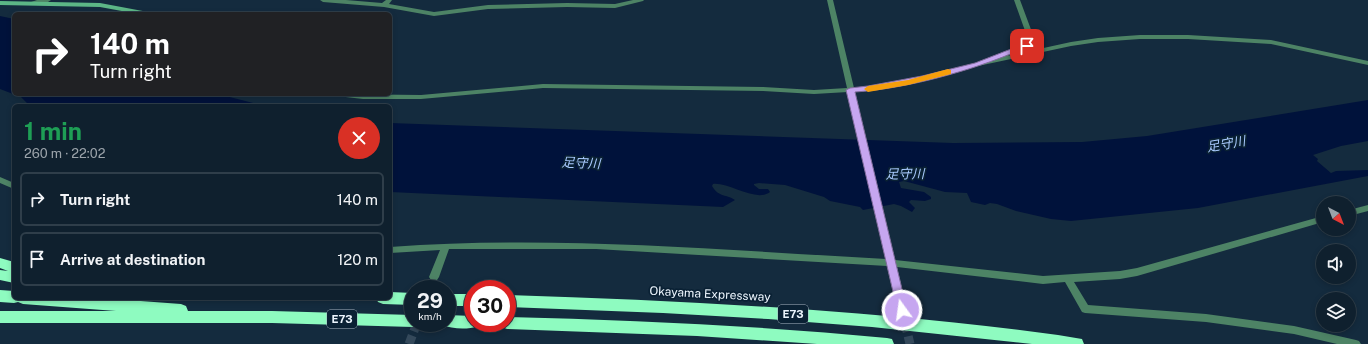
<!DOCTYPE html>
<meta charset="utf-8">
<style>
:root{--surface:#0f202e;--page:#182836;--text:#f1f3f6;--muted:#9ba3aa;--line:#2f3e4a}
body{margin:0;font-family:"Public Sans","Noto Sans JP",sans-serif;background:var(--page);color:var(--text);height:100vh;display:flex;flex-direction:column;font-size:15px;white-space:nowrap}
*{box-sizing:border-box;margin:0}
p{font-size:13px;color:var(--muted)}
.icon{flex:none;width:22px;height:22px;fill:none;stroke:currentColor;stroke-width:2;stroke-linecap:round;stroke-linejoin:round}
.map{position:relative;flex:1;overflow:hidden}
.drawer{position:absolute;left:12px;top:104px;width:380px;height:196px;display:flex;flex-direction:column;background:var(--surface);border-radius:6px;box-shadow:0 2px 6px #0003,0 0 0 1px var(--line)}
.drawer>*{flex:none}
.guide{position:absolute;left:12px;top:12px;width:380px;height:84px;border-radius:6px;box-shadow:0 2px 6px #0003,0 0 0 1px var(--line);background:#202124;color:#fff;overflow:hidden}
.needle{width:26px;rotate:138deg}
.buttons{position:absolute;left:1316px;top:196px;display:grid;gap:8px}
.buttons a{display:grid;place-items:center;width:40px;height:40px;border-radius:50%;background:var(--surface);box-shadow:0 2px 6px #0003,0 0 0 1px var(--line);font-size:20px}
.speed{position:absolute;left:404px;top:280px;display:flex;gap:8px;font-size:20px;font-weight:700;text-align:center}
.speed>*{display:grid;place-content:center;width:52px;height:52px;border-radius:50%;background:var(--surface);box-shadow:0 2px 6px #0003,0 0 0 1px var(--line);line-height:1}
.speed small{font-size:10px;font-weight:400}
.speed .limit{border:6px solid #d22;background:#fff;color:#111}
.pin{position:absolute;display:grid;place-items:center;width:34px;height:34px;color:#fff;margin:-17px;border-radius:8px;box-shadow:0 2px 6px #0006}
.me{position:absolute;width:44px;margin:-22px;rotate:346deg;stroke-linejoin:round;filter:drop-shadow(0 0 3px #0008)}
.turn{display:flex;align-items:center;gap:14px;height:84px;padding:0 12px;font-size:18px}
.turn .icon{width:52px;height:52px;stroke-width:2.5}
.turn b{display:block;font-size:28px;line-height:34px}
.round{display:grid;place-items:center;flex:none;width:42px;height:42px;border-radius:21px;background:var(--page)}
.headline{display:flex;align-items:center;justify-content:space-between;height:68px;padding:0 12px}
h1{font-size:24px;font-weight:700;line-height:30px;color:#1e9e55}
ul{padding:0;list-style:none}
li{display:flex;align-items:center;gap:12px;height:54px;margin:0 8px 6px;padding:0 4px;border:2px solid var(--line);border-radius:6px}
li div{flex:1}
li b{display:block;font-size:15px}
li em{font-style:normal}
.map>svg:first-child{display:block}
.water{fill:#00123b}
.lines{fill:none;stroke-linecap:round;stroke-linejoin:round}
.minor-tunnel{stroke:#34495b;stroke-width:9;stroke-dasharray:9 4.5;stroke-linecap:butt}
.minor{fill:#4d8365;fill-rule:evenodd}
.secondary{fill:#5cb686;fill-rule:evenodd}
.motorway{fill:#8efbc0;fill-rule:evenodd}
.route{fill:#c6a6f0;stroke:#816c9c}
.slow{fill:#f59e0b}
.labels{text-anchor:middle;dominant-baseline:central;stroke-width:3.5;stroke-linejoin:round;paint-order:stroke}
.shield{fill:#0a2134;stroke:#a8b5c1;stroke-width:1}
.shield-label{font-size:11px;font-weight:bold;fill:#ecf5fd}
.street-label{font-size:12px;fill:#ecf5fd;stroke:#0a2134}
.water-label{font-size:13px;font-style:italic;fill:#aacbff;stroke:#0a2134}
</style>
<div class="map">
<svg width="1368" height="344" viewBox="0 0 1368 344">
<rect width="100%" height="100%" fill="#142b3e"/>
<!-- water -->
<path class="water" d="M0,16l14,3v75h204l47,12h-235l-9,-9 -21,-8z
M1368,100v41l-27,5 -28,9 5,4 -1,2 14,12 5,-2 32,-1v6l-170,32 -127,13 -20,-2 -35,-8 -19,-7 -7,-1 -5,2 -14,-3 -4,-9 -22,-1 -41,-11 -5,1 2,6 23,4 7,5v2l-6,2 -14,-1 -2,2 6,6 -3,4 -11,-6 -7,-2 -31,6 -3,-3 -30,-6 -6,-4 -39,-12 -26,-2 -5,1v1l5,4h9l2,3c-14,11 -41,-10 -57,-8l-1,2c7,12 15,8 23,14l-12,7 -333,-15v-69l563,20 129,-1 65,-6z"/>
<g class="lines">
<!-- minor-tunnel -->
<path class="minor-tunnel" d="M429,289l5,-12
M902,310l8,34
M409,344l8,-21"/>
<!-- minor -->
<path class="minor" d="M37,0h14l-3,2 -17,3 -3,-2z
M320,0h26l36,3 4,-3h6l-3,4 45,8 54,-7 79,-2 48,1 18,-4h11l-1,1 -28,7 -48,-1 -79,2 -54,7 -50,-9 -61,-5z
M827,0h6l21,88c50,-3 99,-21 148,-31l-2,-2 1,-1 28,-12 -15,-42h6l16,43 -29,13 64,-14 27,-4 42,-3h48l83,5 97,21v4l-97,-21 -83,-5h-48l-42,3 -27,4 -93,20 -70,18 -40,7 -13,1 40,168 148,16 77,-5 17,-3 186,-52v6l-186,54 -17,3 -46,3 14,23 118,9 88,12 62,14 3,1 2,3h-24l-43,-10 -88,-12 -121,-9 -3,-1 -17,-30 -22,2 -146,-17 10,43 -2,3 -3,1 -3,-1 -2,-3 -10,-44 -291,-17h-147l-10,28 -2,3 -3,1 -3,-1 -2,-3 11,-27 -50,3v-6c165,-12 331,3 496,12l-38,-167 -34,2 -51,-3 -220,-3 -122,11h-58l-26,-3 -4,-2 88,1 122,-11 220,3 51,3 33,-2z
M0,177l14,6v6l-14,-6z
M1368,205v6l-19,5v-6z"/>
<!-- secondary -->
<path class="secondary" d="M0,1l100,2 48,9 3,2h-13l-38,-7 -100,-2z"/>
<!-- motorway -->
<path class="motorway" d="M0,258l14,4v21l-14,-3v-10l8,1 -8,-3z
M0,290l14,1v7h86l81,6 5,2 2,5h84l141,4v8h6l-1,2 -5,2 -141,-4h-272v-12h116l-93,-7 -5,-2 -4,1 -14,-1z
M390,292l23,1v12l-30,-1 -5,-2 -2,-4h14z
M447,294h26v12h-26z
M507,295c184,6 368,15 551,40l24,4 2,5h-52l-160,-17 -104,-8 -105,-6 -156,-6z
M447,315l26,1v7h7l-2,3c-10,4 -26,3 -36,-1l-1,-2h6z
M507,317c127,3 254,9 380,21l5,1 2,5h-77l-120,-8 -190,-7 -5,-2 -2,-4h7z"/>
</g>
<!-- route -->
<path class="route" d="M1024,44h3l3,2c-5,5 -15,7 -22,9 -45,18 -105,34 -153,37l52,218 -2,3 -3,1 -4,-1 -52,-223 4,-2 18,-2 54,-10 53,-13z"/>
<!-- slow -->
<path class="slow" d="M948,69l3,1v4l-43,11 -40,7 -4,-3 4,-3 40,-6z"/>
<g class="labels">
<!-- shield labels -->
<g class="shield">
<rect x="778" y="305" width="30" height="18" rx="3"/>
<rect x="327" y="310" width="30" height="18" rx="3"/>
</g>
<g class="shield-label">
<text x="793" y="314">E73</text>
<text x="342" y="319">E73</text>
</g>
<!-- street labels -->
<g class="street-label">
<text transform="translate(710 294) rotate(3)">Okayama Expressway</text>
</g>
<!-- water labels -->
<g class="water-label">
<text transform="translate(1226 144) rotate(-10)">足守川</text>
<text transform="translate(581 163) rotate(2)">足守川</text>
<text transform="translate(905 174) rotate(-1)">足守川</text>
</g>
</g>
</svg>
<div class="buttons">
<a><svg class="needle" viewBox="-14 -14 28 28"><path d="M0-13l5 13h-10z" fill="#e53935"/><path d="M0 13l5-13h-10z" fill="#9ba3aa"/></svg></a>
<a><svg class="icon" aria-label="sound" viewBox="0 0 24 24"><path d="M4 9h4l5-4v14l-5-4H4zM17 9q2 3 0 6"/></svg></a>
<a><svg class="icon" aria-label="layers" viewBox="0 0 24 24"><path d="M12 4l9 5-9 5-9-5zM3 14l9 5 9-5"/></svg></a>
</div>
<div class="speed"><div>29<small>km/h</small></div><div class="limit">30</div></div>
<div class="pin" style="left:1027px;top:46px;background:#d93025"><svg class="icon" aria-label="arrive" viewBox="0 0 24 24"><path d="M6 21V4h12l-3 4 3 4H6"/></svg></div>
<svg class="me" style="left:902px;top:310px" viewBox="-20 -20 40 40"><circle r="17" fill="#c6a6f0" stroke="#fff" stroke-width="3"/><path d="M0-11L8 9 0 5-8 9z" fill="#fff"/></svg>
<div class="guide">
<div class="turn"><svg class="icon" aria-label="right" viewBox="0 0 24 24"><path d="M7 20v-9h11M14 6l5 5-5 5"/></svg><div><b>140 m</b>Turn right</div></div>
</div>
<section class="drawer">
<div class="headline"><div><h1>1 min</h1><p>260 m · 22:02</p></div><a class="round" style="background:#d93025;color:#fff"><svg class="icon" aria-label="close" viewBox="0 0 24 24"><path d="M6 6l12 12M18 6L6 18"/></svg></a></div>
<ul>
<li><svg class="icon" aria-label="right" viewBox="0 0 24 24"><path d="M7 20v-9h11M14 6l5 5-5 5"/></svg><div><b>Turn right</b></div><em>140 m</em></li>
<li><svg class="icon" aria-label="arrive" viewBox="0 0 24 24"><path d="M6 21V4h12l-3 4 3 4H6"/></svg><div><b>Arrive at destination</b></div><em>120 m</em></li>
</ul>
</section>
</div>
